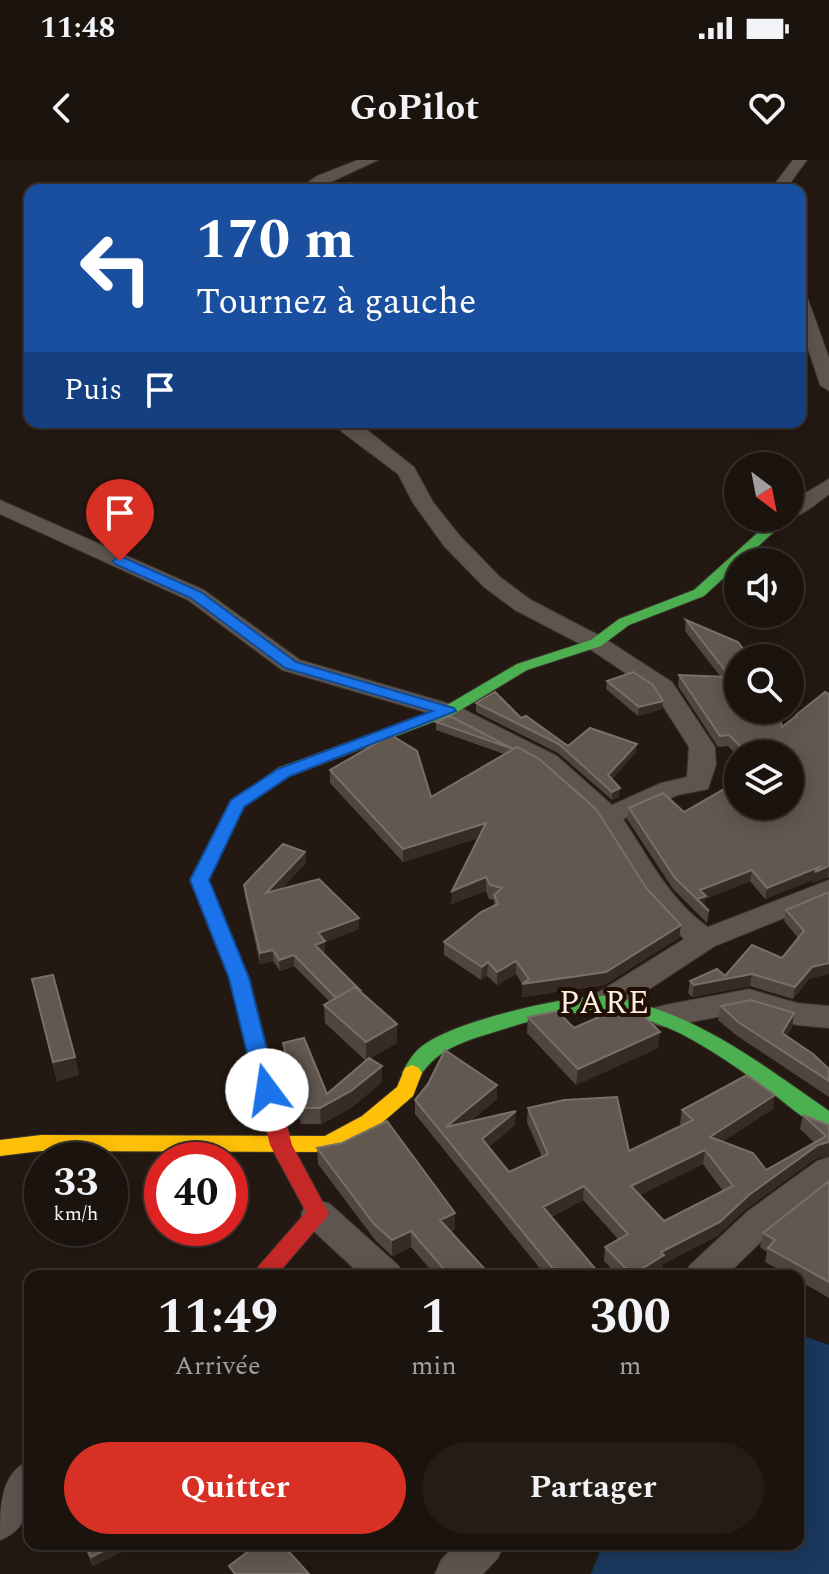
<!DOCTYPE html>
<html lang="fr">
<meta charset="utf-8">
<style>
:root{--surface:#1b130e;--page:#241c17;--text:#f1f3f6;--muted:#a09e9e;--line:#39322e;--accent:#d93025}
body{margin:0;font-family:Spectral,serif;background:var(--page);color:var(--text);height:100vh;display:flex;flex-direction:column;font-size:30px;white-space:nowrap}
*{box-sizing:border-box;margin:0}
p{font-size:26px;color:var(--muted)}
.icon{flex:none;width:44px;height:44px;fill:none;stroke:currentColor;stroke-width:2;stroke-linecap:round;stroke-linejoin:round}
.map{position:relative;flex:1;overflow:hidden}
.panel{position:absolute;left:24px;top:1110px;width:780px;height:280px;display:flex;flex-direction:column;background:var(--surface);border-radius:16px;box-shadow:0 4px 20px #0003,0 0 0 2px var(--line)}
.panel>*{flex:none}
.guide{position:absolute;left:24px;top:24px;width:782px;height:244px;border-radius:16px;box-shadow:0 4px 20px #0003,0 0 0 2px var(--line);background:#1a4fa0;color:#fff;overflow:hidden}
.needle{width:52px;rotate:148deg}
.tools{position:absolute;left:724px;top:292px;display:grid;gap:16px}
.tools a{display:grid;place-items:center;width:80px;height:80px;border-radius:50%;background:var(--surface);box-shadow:0 4px 20px #0003,0 0 0 2px var(--line);font-size:40px}
.speed{position:absolute;left:24px;top:982px;display:flex;gap:16px;font-size:40px;font-weight:700;text-align:center}
.speed>*{display:grid;place-content:center;width:104px;height:104px;border-radius:50%;background:var(--surface);box-shadow:0 4px 20px #0003,0 0 0 2px var(--line);line-height:1}
.speed small{font-size:20px;font-weight:400}
.speed .limit{border:12px solid #d22;background:#fff;color:#111}
.pin{position:absolute;display:grid;place-items:center;width:68px;height:68px;color:#fff;margin:-82px -34px;border-radius:50% 50% 50% 0;rotate:-45deg;box-shadow:0 0 8px #0007}
.pin .icon{rotate:45deg}
.me{position:absolute;width:88px;margin:-44px;rotate:346deg;stroke-linejoin:round;filter:drop-shadow(0 0 6px #0008)}
.turn{display:flex;align-items:center;gap:28px;height:168px;padding:0 40px;font-size:36px}
.turn .icon{width:104px;height:104px;stroke-width:2.5}
.turn b{display:block;font-size:56px;line-height:68px}
.then{display:flex;align-items:center;height:76px;padding:0 40px;background:#0003;gap:16px;font-size:30px}
.eta{display:flex;justify-content:space-evenly;align-items:center;height:136px;text-align:center}
.eta b{font-size:48px;font-weight:700;line-height:56px}
.cta{display:flex;gap:16px;margin-top:auto;padding:16px 40px}
.cta a{flex:1;height:92px;border-radius:48px;background:var(--accent);color:#fff;font-size:32px;font-weight:700;line-height:92px;text-align:center}
.cta a+a{background:var(--page);color:var(--text)}
.status{display:flex;justify-content:space-between;align-items:center;height:56px;padding:0 40px;background:var(--surface);direction:ltr}
.status svg{height:22px;fill:currentColor}
header{display:flex;justify-content:space-between;align-items:center;height:104px;padding:0 40px;background:var(--surface);font-size:36px;font-weight:700}
.map>svg:first-child{display:block}
.water{fill:#1a385d}
.lines{fill:none;stroke-linecap:round;stroke-linejoin:round}
.street-casing{stroke:#3b342e;stroke-width:2}
.fast-casing{stroke:#3b342e;stroke-width:2}
.slow-casing{stroke:#3b342e;stroke-width:2}
.jam-casing{stroke:#3b342e;stroke-width:2}
.street{fill:#5e554f;fill-rule:evenodd}
.fast{fill:#4caf50;fill-rule:evenodd}
.slow{fill:#ffc107;fill-rule:evenodd}
.jam{fill:#c62828;fill-rule:evenodd}
.wall{fill:#4f463f;fill-rule:evenodd}
.shaded-wall{fill:#362c25}
.building{fill:#615850;stroke:#7a6f68;stroke-width:2;fill-rule:evenodd}
.route{fill:#1a73e8;stroke:#114b97;stroke-width:2}
.labels{text-anchor:middle;dominant-baseline:central;stroke-width:8;stroke-linejoin:round;paint-order:stroke}
.quarter-label{font-size:32px;letter-spacing:2px;fill:#fbeee5;stroke:#210f03}
</style>
<div class="status"><b>11:48</b><svg viewBox="0 0 49 12"><path d="M0 12V9h3v3zM5 12V6h3v6zM10 12V3h3v9zM15 12V0h3v12zM26 1h20v11H26zM47 4h2v5h-2z"/></svg></div>
<header><svg class="icon" aria-label="back" viewBox="0 0 24 24"><path d="M15 5l-7 7 7 7"/></svg>GoPilot<svg class="icon" aria-label="heart" viewBox="0 0 24 24"><path d="M12 20l-8-8c-3-5 5-10 8-4 3-6 11-1 8 4z"/></svg></header>
<div class="map">
<svg width="829" height="1414" viewBox="0 0 829 1414">
<rect width="100%" height="100%" fill="#241912"/>
<!-- water -->
<path class="water" d="M798,1174l31,11v229h-238l12,-30h195z"/>
<g class="lines">
<!-- street casing -->
<g class="street-casing">
<path id="street" d="M358,0h20l-64,30h-17l20,-14z
M793,0h14l-22,30h-15z
M800,134l8,5 21,59v33l-9,-6 -20,-60z
M337,262h20l57,45 19,35 27,34 40,41 31,23 73,38 68,44 43,65 1,18 -8,24 -30,6 -55,24c25,37 47,82 85,108l121,-47v20l-114,46 -99,65 -11,3 -11,-3 -4,-8 4,-8 90,-56 -36,-38 -51,-81 -58,-52 -100,-52 -157,-46 -94,-70 -188,-86v-14l204,90 96,70 157,46 100,50 55,49 49,-22 26,-6 2,-30 -35,-55 -66,-44 -73,-38 -31,-23 -40,-41 -31,-43 -15,-29 -56,-42z
M829,319v15c-12,9 -26,22 -40,24l1,-16z
M749,829l48,14 32,3v22l-32,-3 -48,-14 -84,16 -11,-3 -4,-8 4,-8 11,-3z
M829,997v31l-57,43 -46,45h-42l5,-10 59,-55 69,-50z
M318,1040l12,4 69,62 5,10h-42l-56,-52 -5,-10 5,-10z
M30,1300c0,32 6,66 -30,80 0,-33 0,-67 30,-80z
M456,1384h48l-6,14 -15,16h-48l6,-14z"/>
</g>
<!-- fast casing -->
<g class="fast-casing">
<path id="fast" d="M774,358h15l-85,78 -75,29 -28,21 -74,24 -73,44 -164,62 -25,17h-12l-3,-4 28,-21 164,-60 75,-44 74,-24 28,-21 75,-29z
M606,836c86,14 153,66 223,115v19c-24,-7 -46,-30 -66,-44 -96,-68 -145,-95 -262,-56 -32,10 -64,17 -82,48h-14l-3,-5c6,-11 12,-22 23,-29 35,-24 138,-48 181,-48z"/>
</g>
<!-- slow casing -->
<g class="slow-casing">
<path id="slow" d="M259,624l9,5 -24,18 -36,73 41,98 23,90 -3,5h-14l-3,-5 -23,-90 -39,-98 41,-80z
M412,905l7,3 3,5 -9,23 -37,32 -48,24 -287,-1 -41,5v-16l41,-5 284,1 37,-20 35,-29 8,-19z"/>
</g>
<!-- jam casing -->
<g class="jam-casing">
<path id="jam" d="M262,900l7,3 3,5 20,77 37,69 -53,62h-26l56,-64 -36,-67 -18,-77 3,-5z"/>
</g>
<!-- street -->
<use href="#street" class="street"/>
<!-- fast -->
<use href="#fast" class="fast"/>
<!-- slow -->
<use href="#slow" class="slow"/>
<!-- jam -->
<use href="#jam" class="jam"/>
</g>
<!-- wall -->
<path class="wall" d="M686,460l96,107 47,-33v184l-1,-1 -16,6 1,-3 -48,19 -15,-18 -45,18 -1,7 5,5 -2,12 -34,-34 -46,-70 2,-11 55,4 106,-58h-52v3l-10,-11 -10,1 -40,-61 1,-11 41,1 -35,-45z
M607,521l55,28 -24,7 -32,-27z
M476,543l45,15 47,28 68,6 -24,27 7,18 -7,3 -54,-47 -82,-41z
M436,562l77,27 168,176 -2,13 -75,47 -82,12v-13l-6,-10 -19,11 -10,-9 -6,4 -37,-25v-13l50,-36v-6l-5,-1 -3,-8 -35,13 27,-66 -75,24 -73,-79v-13l101,27 73,-43 -68,-24z
M305,692l1,11 -25,26 78,29v11l-34,13v10l-2,1 37,39 37,32v19l-27,15 12,24 -31,26 -30,16h-20l-17,-65 -1,-16 44,51 39,-33 -41,-38 -1,-18 5,-4 -35,-35 -14,5 -7,-10 -13,3 -15,-68 -1,-11z
M829,732l-20,87 -16,20 -43,-13 -58,11 -4,-4 2,-12 35,-5 57,-18 16,-20 -14,-17 2,-11z
M32,819l43,78 4,18 -22,6z
M721,846l73,7 -2,14 -6,9 43,33v28l-93,-62 -18,-15z
M528,857l46,11 84,20 -82,37 -49,-52z
M497,939l-28,23 46,3 -26,22 20,25 33,-15 -15,-35 1,-14 101,43 53,-26 -2,-1 2,-14 91,-1 -50,32 43,29 49,-27 -15,-14 3,-14 26,10v30l-14,4 -69,50 -29,27 -54,28 -1,5 -11,7h-33l-14,-15 1,-14 13,-8 -35,-39 -32,17 47,59h-52l-131,-162v-14zM703,1004l20,27 -59,30 -24,-26z
M317,988l138,81 -5,3 41,44h-55l-25,-29 -19,9 -17,-16 -57,-76z
M829,1021v117l-31,-18v-4h-8l-25,-14 2,-10 -7,-5 3,-14z
M83,1384h51v2l-41,20z"/>
<!-- shaded-wall -->
<path class="shaded-wall" d="M663,541l-1,8 -24,7 1,-9z
M637,584l-1,8 -29,32 1,-9z
M620,628l-1,9 -7,3v-8z
M486,663l-1,13 -82,26v-13z
M305,692l1,11 -39,41 -1,-11z
M829,706l-1,11 -16,6 1,-3 -48,19 2,-11 52,-21z
M752,710l-2,11 -45,18 -1,8 -7,-8 3,-9z
M486,717v14l-35,13 1,-13z
M359,758v11l-34,13v10l-9,4 -1,-11 3,-12z
M681,765l-2,13 -75,47 -82,12v-13z
M273,790v11l-13,3v-11z
M294,795v11l-14,5 -1,-11z
M516,801v13l-19,11v-13z
M488,802l-1,14 -6,4 1,-13z
M829,803v11l-20,5 -16,20 2,-12 17,-20z
M752,814l-2,12 -58,11 2,-12z
M794,853l-2,14 -13,20 3,-14z
M397,864v19l-31,18v-19z
M660,872l-2,16 -82,37 2,-16z
M75,897l4,18 -22,6 -4,-19z
M382,906v16l-31,26 -30,16 -1,-16z
M497,925v14l-50,40 -1,-12z
M775,935l-2,14 -65,42 2,-14z
M516,951l-1,14 -33,28v-14z
M829,982v13l-14,4 -69,50 -29,27 -54,28 -1,5 -11,7h-19l29,-24 88,-57 69,-50z
M705,990l-2,14 -73,36 1,-14z
M584,1026l-1,14 -41,21 1,-14z
M455,1053v16l-15,7v-16z
M411,1071v16l-19,9v-16z
M118,1384h16v2l-41,20 -2,-9z"/>
<!-- building -->
<path class="building" d="M686,460l52,22 12,16h-12v52h40l4,17 14,-11 1,2 -1,-3 29,-23 4,2v172l-14,6 4,-5 -52,21 -15,-18 -52,20 6,6 -9,3 12,12 -34,-33 -46,-70 34,-15 21,19 54,-31v25h52v-52h-42l-19,-19 -9,1 -41,-61 51,2z
M633,512l20,13 10,16 -24,6 -32,-26z
M495,532l26,26 5,-2 42,30 22,-18 47,16 -29,31 12,13 -8,4 -53,-48 -83,-41z
M450,556l63,33 -77,-27z
M391,575l26,16 14,46 86,-50 21,11 58,51 51,80 34,36 -75,47 -84,12 7,-5 -13,-18 -19,11 -9,-10 -6,5 -38,-25 37,-30 17,-8 -4,-9 8,-7 -12,-3 -4,-8 -34,14 34,-68 -83,26 -73,-79z
M283,684l22,8 -39,41 53,-14 40,39 -41,15 7,8 -10,4 45,45h-1l-4,-3 -19,11 -42,-43 -15,5 -6,-10 -13,3 -16,-68z
M829,732v71l-17,4 -17,20 -43,-13 -58,11 -4,-4 27,-12 8,7 27,-31 30,13 22,-27 -18,-21z
M53,815l22,82 -22,5 -21,-83z
M355,827l42,37 -31,18 -42,-37z
M751,840l43,13 -12,20 31,21 16,15v12l-91,-59 -17,-16z
M621,847l20,6 19,19 -82,37 -50,-52 29,-6 17,17z
M304,878l23,56 42,-36 13,8 -31,25 -31,17h-20l-17,-65z
M445,890l52,35 -51,42 70,-16 -34,28 27,33 39,-18 -20,-46 36,-8 53,-3 12,54 64,-31 -11,-10 65,-35 28,20 -65,42 43,16 13,17 60,-34 -23,-21 26,10v17l-11,3 -69,50 -29,27 -59,30 3,3 -32,20 -27,-28 23,-13 -44,-48 -41,21 55,65 -7,4h-32l-144,-176 13,-16zM705,990l28,36 -69,35 -33,-35z
M387,961l68,92 -15,7 51,56h-41l-39,-45 -19,9 -18,-16 -57,-76 25,-5z
M829,1021v101l-61,-34 7,-8 -12,-7z
M85,1384h33l-27,13z
M258,1384h24l27,30h-74l-6,-8z"/>
<!-- route -->
<path class="route" d="M120,396l81,36 95,70 158,46 2,3 -166,65 -46,31 -35,73 40,98 28,112 -3,5h-15l-3,-5 -27,-112 -39,-98 41,-80 47,-31 154,-58 -147,-43 -94,-70 -76,-34 -2,-3z"/>
<g class="labels">
<!-- quarter labels -->
<g class="quarter-label">
<text x="605" y="843">PARE</text>
</g>
</g>
</svg>
<div class="tools">
<a><svg class="needle" viewBox="-14 -14 28 28"><path d="M0-13l5 13h-10z" fill="#e53935"/><path d="M0 13l5-13h-10z" fill="#a09e9e"/></svg></a>
<a><svg class="icon" aria-label="sound" viewBox="0 0 24 24"><path d="M4 9h4l5-4v14l-5-4H4zM17 9q2 3 0 6"/></svg></a>
<a><svg class="icon" aria-label="search" viewBox="0 0 24 24"><circle cx="10" cy="10" r="6"/><path d="M15 15l6 6"/></svg></a>
<a><svg class="icon" aria-label="layers" viewBox="0 0 24 24"><path d="M12 4l9 5-9 5-9-5zM3 14l9 5 9-5"/></svg></a>
</div>
<div class="speed"><div>33<small>km/h</small></div><div class="limit">40</div></div>
<div class="pin" style="left:120px;top:401px;background:#d93025"><svg class="icon" aria-label="arrive" viewBox="0 0 24 24"><path d="M6 21V4h12l-3 4 3 4H6"/></svg></div>
<svg class="me" style="left:267px;top:930px" viewBox="-20 -20 40 40"><circle r="19" fill="#fff"/><path d="M0-13L10 11 0 6-10 11z" fill="#1a73e8"/></svg>
<div class="guide">
<div class="turn"><svg class="icon" aria-label="left" viewBox="0 0 24 24"><path d="M17 20v-9H6M10 6l-5 5 5 5"/></svg><div><b>170 m</b>Tournez à gauche</div></div>
<div class="then">Puis<svg class="icon" aria-label="arrive" viewBox="0 0 24 24"><path d="M6 21V4h12l-3 4 3 4H6"/></svg></div>
</div>
<section class="panel">
<div class="eta">
<div><b>11:49</b><p>Arrivée</p></div>
<div><b>1</b><p>min</p></div>
<div><b>300</b><p>m</p></div>
</div>
<div class="cta"><a>Quitter</a><a>Partager</a></div>
</section>
</div>
